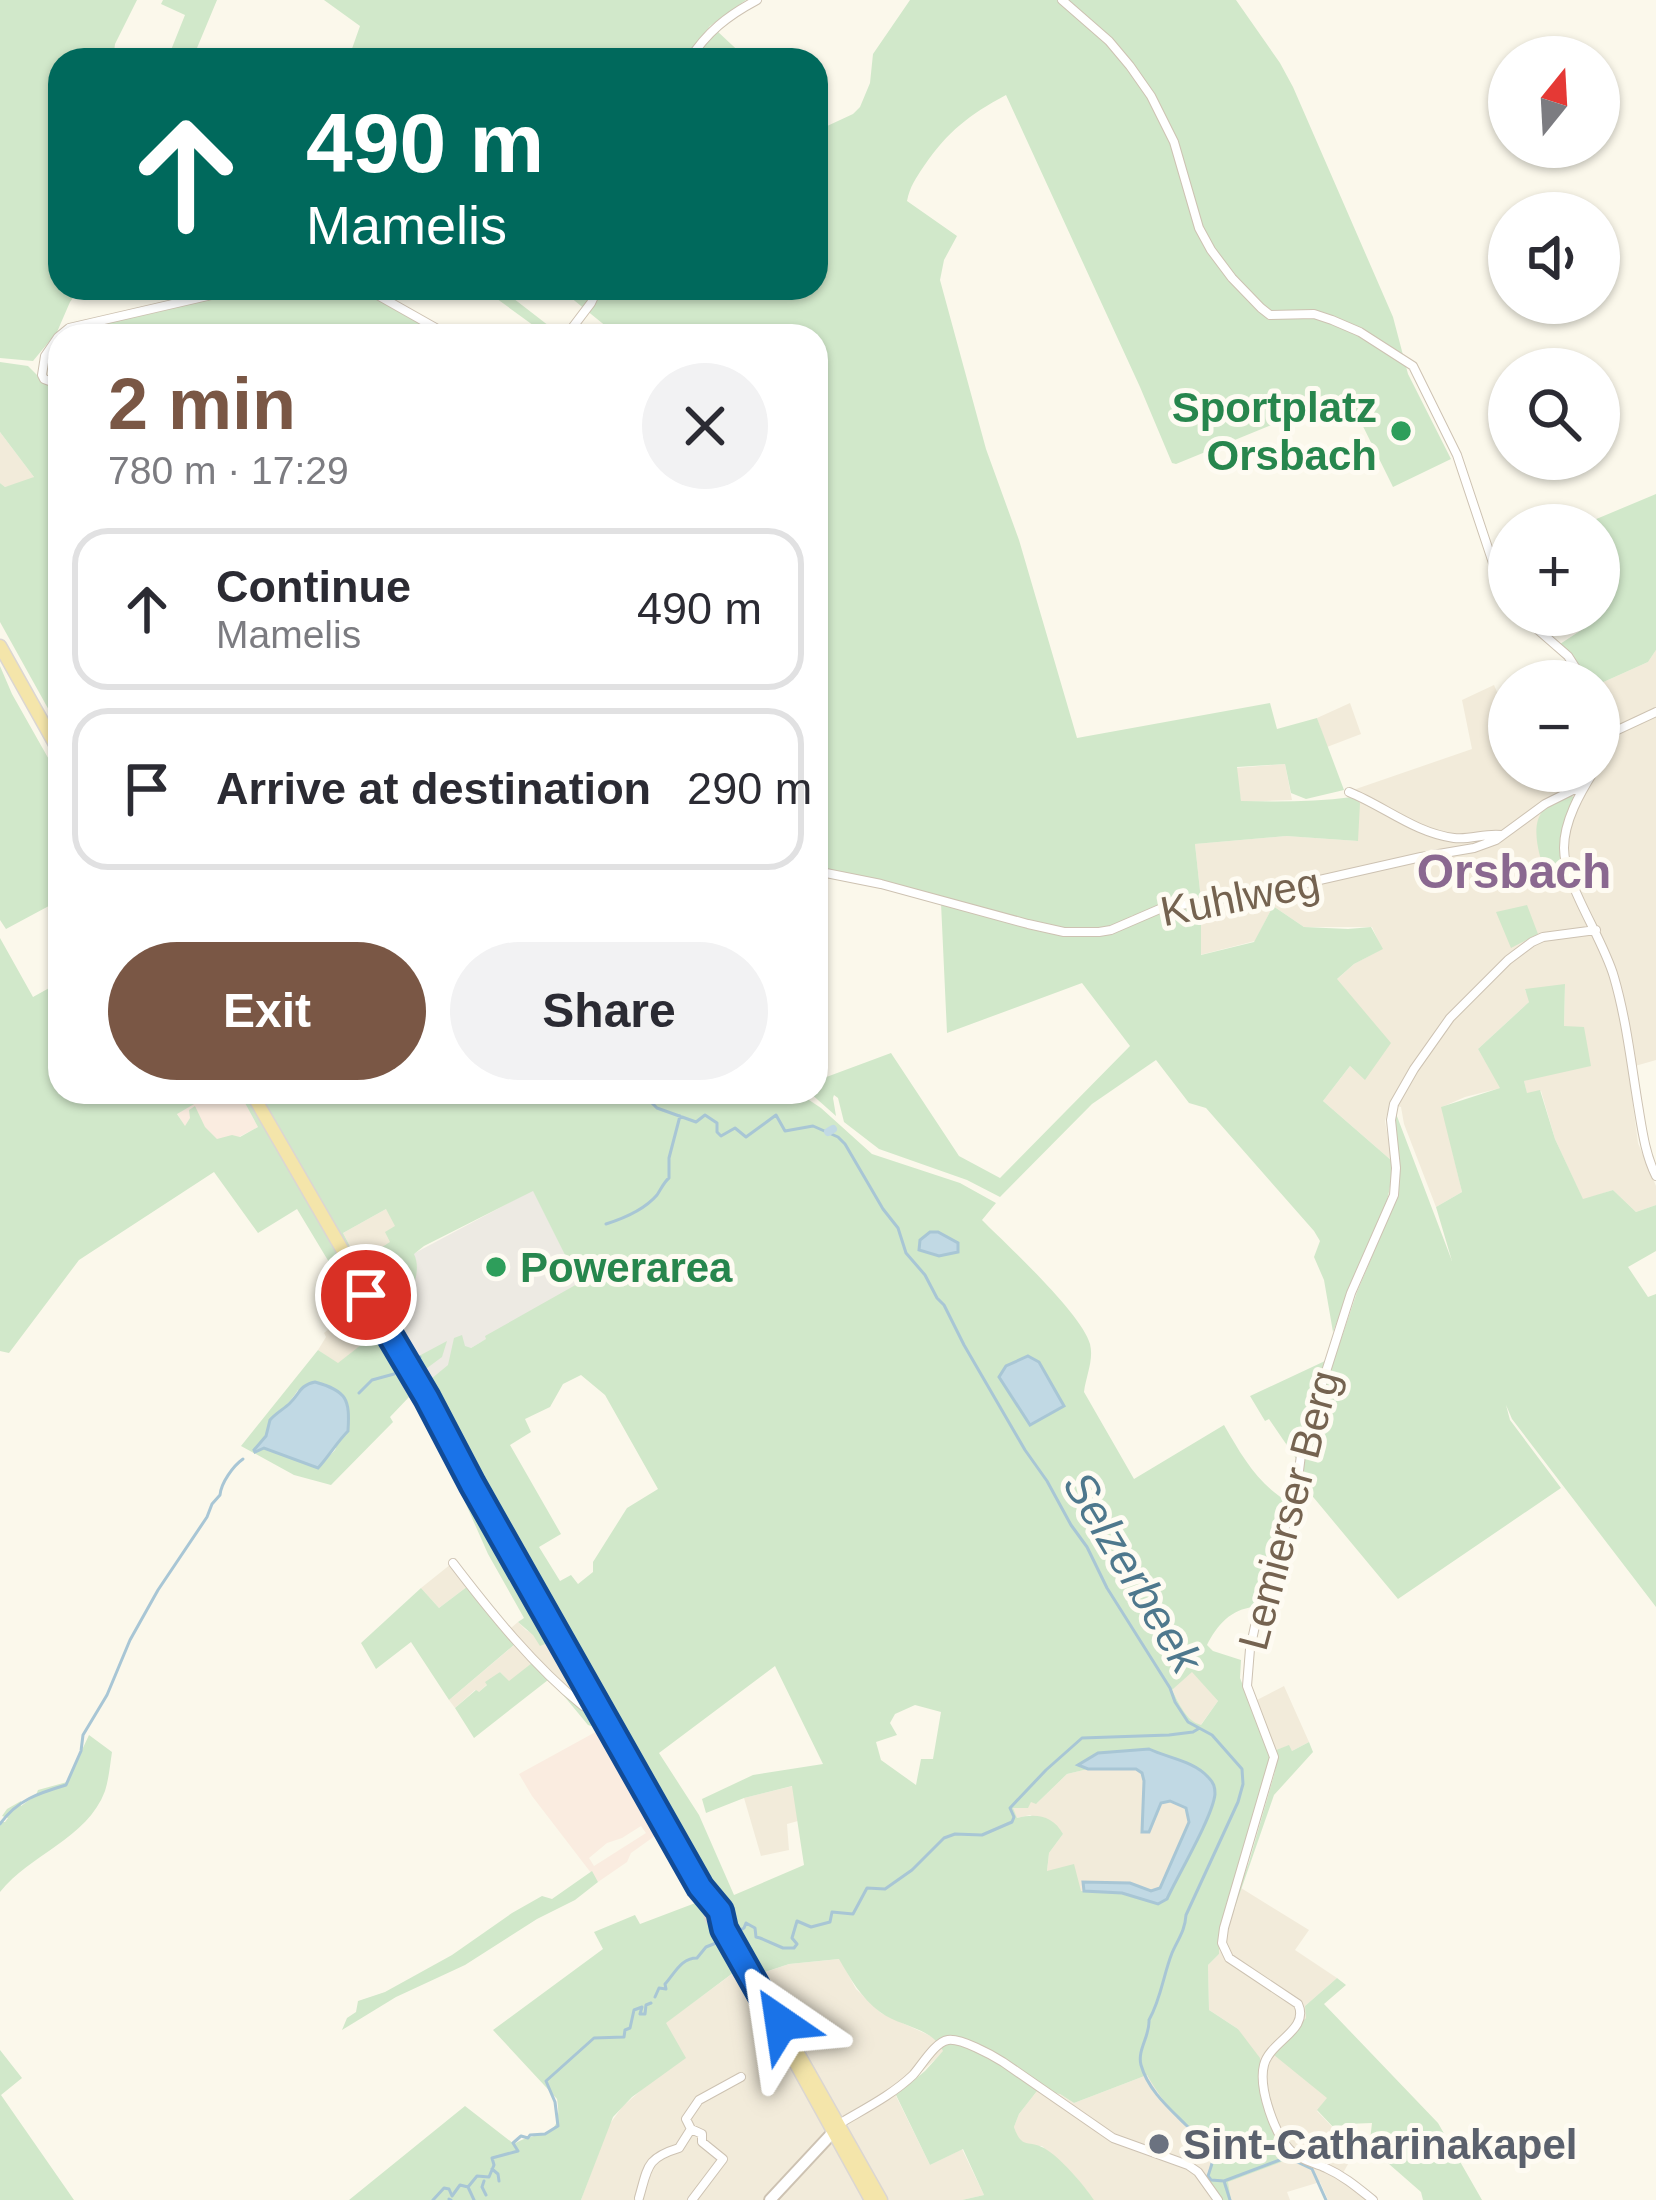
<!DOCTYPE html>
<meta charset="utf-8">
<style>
:root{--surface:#fff;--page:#f2f2f3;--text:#2b2b33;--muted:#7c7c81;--line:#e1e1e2;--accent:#7a5745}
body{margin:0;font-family:Helvetica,sans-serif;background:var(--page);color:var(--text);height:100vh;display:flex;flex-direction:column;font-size:45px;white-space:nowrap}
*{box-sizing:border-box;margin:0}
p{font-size:39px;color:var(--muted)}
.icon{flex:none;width:66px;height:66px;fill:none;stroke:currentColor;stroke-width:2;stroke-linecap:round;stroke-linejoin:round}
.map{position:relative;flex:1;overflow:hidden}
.side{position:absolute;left:48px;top:324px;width:780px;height:780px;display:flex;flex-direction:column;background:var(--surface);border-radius:36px;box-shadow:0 3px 9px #0004}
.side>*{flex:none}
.top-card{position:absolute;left:48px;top:48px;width:780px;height:252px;border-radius:36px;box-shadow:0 3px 9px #0004;background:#00695c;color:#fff;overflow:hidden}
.needle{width:78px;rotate:18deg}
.buttons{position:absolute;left:1488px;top:36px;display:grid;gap:24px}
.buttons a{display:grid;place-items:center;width:132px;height:132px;border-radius:50%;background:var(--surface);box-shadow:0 3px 9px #0004;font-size:60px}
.pin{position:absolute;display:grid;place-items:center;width:102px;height:102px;color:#fff;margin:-51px;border:6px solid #fff;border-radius:50%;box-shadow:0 3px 12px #0007}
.me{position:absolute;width:132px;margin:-66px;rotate:328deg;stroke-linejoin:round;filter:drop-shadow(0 0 9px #0008)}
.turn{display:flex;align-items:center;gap:42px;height:252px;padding:0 60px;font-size:54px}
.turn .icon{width:156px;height:156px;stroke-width:2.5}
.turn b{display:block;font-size:84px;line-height:102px}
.round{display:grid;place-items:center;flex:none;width:126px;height:126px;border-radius:63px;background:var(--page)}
.summary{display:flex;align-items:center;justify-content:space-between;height:204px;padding:0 60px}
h1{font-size:72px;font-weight:800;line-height:90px;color:var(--accent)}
.action{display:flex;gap:24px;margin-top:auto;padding:24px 60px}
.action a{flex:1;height:138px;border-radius:72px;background:var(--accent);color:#fff;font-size:48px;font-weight:800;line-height:138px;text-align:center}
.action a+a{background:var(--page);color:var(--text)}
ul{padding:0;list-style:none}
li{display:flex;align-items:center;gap:36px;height:162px;margin:0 24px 18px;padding:0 36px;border:6px solid var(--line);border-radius:36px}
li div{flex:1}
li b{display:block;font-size:45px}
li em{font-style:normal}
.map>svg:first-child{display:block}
.residential{fill:#f2ebda}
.commercial{fill:#faece0;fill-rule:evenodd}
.industrial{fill:#edeae3}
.green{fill:#d1e8ca;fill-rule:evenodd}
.water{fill:#c1d9e4;stroke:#a8c6d5;stroke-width:3}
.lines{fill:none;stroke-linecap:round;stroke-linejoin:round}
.stream{stroke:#a8c6d5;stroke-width:3}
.canal{stroke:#c1d9e4;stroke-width:8}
.minor-casing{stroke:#cdc2b2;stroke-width:10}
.tertiary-casing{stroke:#cdc2b2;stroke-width:14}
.primary-casing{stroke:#dbd6d2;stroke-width:15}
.minor{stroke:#fff;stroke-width:8}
.tertiary{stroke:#fff;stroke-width:10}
.primary{stroke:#f4e5aa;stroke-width:12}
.route-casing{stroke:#114b97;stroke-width:30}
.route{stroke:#1a73e8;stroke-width:21}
.leisure-dot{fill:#2e9e5b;stroke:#fefbf2;stroke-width:4.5}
.worship-dot{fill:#6b7280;stroke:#fefbf2;stroke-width:4.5}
.labels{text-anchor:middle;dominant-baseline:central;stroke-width:10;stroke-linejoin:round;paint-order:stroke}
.leisure-label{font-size:42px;font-weight:bold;fill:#27864d;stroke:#fefbf2;text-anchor:end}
.street-label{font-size:42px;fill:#756350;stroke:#fefbf2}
.worship-label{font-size:42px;font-weight:bold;fill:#5b616d;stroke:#fefbf2;text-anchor:start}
.water-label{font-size:45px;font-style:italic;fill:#4e788d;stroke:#fefbf2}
.quarter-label{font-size:48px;font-weight:bold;fill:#8a6890;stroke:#fefbf2}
</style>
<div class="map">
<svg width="1656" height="2200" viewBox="0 0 1656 2200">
<rect width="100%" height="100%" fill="#fbf8eb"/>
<!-- residential -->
<path class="residential" d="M0,432l34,45 -4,3 -25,7 -5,-4z
M1656,650v410l-28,8 10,75 18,43v19l-20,7 -23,-22 -30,10 -28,-61 -14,-48 -14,3 -3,-13 12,-4 28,-50 1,-42 -40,5 5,11 -52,48 23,39 -36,9 -23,10 20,85 -26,15 -32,-83 -3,-17 -11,-3 -5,17 7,40 -69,-60 27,-35 15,13 -29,-99 18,-16 28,-15 -10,-22h-68l-31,-21 -18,35 -55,14v-64l-5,-47 91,-8 72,5 -5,-51 119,-41 -10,-49 32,-15 4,9 11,-5v82h90v-87l49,-22z
M1350,703l11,31 -34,13 -10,-29z
M1285,764l7,36 -51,2 -5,-34z
M395,1204l23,57 -19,48 -12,7 -44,-83z
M358,1304l17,30 -37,30 -20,-14 8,-13 -2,-4z
M451,1564l17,22 -29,22 -18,-20z
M518,1622l8,8 23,12 39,62 -29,-14 -27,-26 -23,18 -9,-10 -22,21 -3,-3 -20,18 -6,-8 65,-55 -9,-12z
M1192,1671l26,30 -18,25 -6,-3 -11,-12 -11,-21z
M1284,1686l25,56 -17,9 -4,-5 -12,4 -21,-49z
M1115,1768l21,1 6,4 2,8 -2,51h7l11,-29 10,-2 14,5 5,11v5l-30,67 -8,2 -21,-8 -46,-1v9h-4l-33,-19 2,-19 14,-19 -33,-19 -13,3 -5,-10 16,-1 3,-6 6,2 30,-29 21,-5z
M793,1786l5,35 -11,3 2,26 -28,6 -17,-58z
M1241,1888l68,42 -14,20 42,28 -32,28 23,92 -11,13 22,23 -3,7 16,16 -9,16 33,27h-48l-8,-18 -33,10 3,8h-59l-4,-18 61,-23 -27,-59 -3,-36 -20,-35 -29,-19 -1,-45 11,-11 1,-24 7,-24 8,3z
M754,1958l9,15 26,-9 51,-5 16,30 25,24 56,26 7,12 -48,45 34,69 32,-16 22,46 -22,5h-381l28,-75 13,-18 26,-23 17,-61z
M1147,2075l30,41 17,16 16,7 3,5v17l-4,13 11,26h-126l-19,-24 -33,-30h-15l-9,-7 -4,-12 5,-13 18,-23 23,3 14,9z"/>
<!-- commercial -->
<path class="commercial" d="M217,1092h22l19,35 -57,30 -24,-44z
M601,1729l58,104 -28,20 -4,9 -29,20 -66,-86 -13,-22zM641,1826l5,7 -52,33 -5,-8 18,-15 15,-5z"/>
<!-- industrial -->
<path class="industrial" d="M533,1190l49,99 -44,29 -57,24 -10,6 -42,43 -42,-75 12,-8 16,-35 -2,-19z"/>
<!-- green -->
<path class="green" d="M0,0h137l-22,44 -2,16h-53v228h20l-10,14 -13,30 -24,29 -33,-3z
M163,0h54l-25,60h-25l18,-45 -24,-11z
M324,0h422l-36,26 -26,34h-336l12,-34z
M910,0h326l44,63 13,24 100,230 15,57 43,85 -58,28 -42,-85 -11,-5 -164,67 -4,-1 -32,-76 -134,-292c-37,20 -58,36 -82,71 -8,12 -14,20 -17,35l50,35 -13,24 -4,20 46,169 33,91 58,198 193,-35 7,26 40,-11 27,72 -38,9 -15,-6 -6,-29 -48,3 4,34c37,1 74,1 111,-4l8,6 -2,38 -72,-5 -91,8 6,56 -70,16 -2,5 -20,8 -45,1 -171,-46 -77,-17v-531h-198l-59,-48h257v-165l9,4 28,-13 7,-7 10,-24 3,-29z
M716,30l32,30h-56z
M235,288h140l71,48h-383l6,-5z
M482,288h18l62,48h-14z
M0,362l28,4 19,19 13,5v340l-60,-108v-139l5,4 29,-10 -34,-45z
M1656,494v156l-8,12 -49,22v-3h-9l-19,-28 -11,-9 23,-15 -3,-14h19v-90h-17z
M0,666l12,28 48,85v121l-54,29 -6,-9z
M1570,795l5,3c-11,25 -20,45 -12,72l-17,4c-6,-15 -16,-47 -4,-62 6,-8 19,-13 28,-17z
M941,903l106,28 47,5 13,-2 60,-24 34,-5v50l53,-13 19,-36 31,21 44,2 23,-2 12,22 -29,15 -17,15 54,64 -26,37 -15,-14 -27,35 69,60c1,58 -39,116 -59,171l-9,-52 -10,-23 6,-16 -6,-10 -108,-123 -17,-5 -33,-43 -64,44 -92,93 -33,-17 -88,-31 -35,-27 -6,-24 -4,-3 -1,3 3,18 -27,-24h7v-18l5,5 70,-26 68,103 41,22 130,-132 -48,-63 -135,50z
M1527,905l11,29 -27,14 -15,-36z
M0,938l33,59 27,-15v110h133l3,11 -19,11 8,12 5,-8 -1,-8 6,-4 10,21 12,12 15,-4 8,2 18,-10 -19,-35h558l24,16 51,46 88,29 36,20 -14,17c25,25 100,94 108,124 4,16 -4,32 -6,48l50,87 90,-54c18,31 34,60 66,78l-21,50 -15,54c-23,2 -37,18 -47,38l6,6 28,9 -1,18 31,80 -51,172 -1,24 -11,11 1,45 29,19 22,29 1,42 28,59 -61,23 3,18h-11l-15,-22c5,-7 13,-24 8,-35 -5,-8 -10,-5 -16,-10 -20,-13 -38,-37 -50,-58l-73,28 -14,-9 -23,-3 -18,23 -5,13c8,23 14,12 30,21 16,9 40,37 50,52h-132l22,-5 -21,-46 -33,16 -34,-70 29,-24 18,-20c-11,-24 -43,-24 -63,-39 -19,-14 -30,-34 -41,-53l-50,5 -27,9 -9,-15 -87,65 20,35 -54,39 -19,20 -32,83h-232l116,-94 49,38c25,-15 50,-2 43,-45l-64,-69 110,-81 -9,-17 41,-17 5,9 58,-22 -97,-173 -13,-4 -29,-35 28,14 -37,-62 -10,4 -7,-11 -15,-13 6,-4 -36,-64 -43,-97 16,-11 -36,-62 23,-19 6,-27 8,-3 3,11 6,2 15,-9 -1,-3 94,-53 -46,-92 -109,55 -10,8c5,10 3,24 -2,35l2,5 -20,23 23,40 30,-16 -5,16 -23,17 -32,-58 16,-16 -9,-4 -5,-8 9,-9 -19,-30 11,-7 -5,-10 10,-6 -9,-17 -43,24 33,62 -18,9 -11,-12 -50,-83 -39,24 -44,-61 -135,88 -70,93 -9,-2zM581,1375l24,20 53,94 -31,19 -34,54v10l-15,12 -7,-9 -11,6 -21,-34 22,-13 -51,-89 21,-13 -6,-13 25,-12 13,-23zM775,1666l48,98 -70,11 -51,24 4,14 38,-15 48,-12 12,79 -70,30 -35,-80 -40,-62zM1192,1672l26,29 -17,24c-15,-4 -22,-22 -29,-35zM915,1705l26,7 -8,47h-12l-5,26 -35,-25 -5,-18 21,-7 -7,-12 5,-9zM1149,1749l49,19 13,11 1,25 -45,95 -9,5 -36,-11 -41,-2 -7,-27 -27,7 2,-18 14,-19c-10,-18 -26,-21 -46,-16l-4,-10h15l3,-6 5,2 31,-30 21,-5 -9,-4z
M1565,984l-1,42 20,1 7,39 -67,15 3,12 13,-3 15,49 28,60 30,-9 23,22 20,-7v46l-28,16 20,30 8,-3v313l-144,-188 -6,-14 4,15 51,68 -163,111 -89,-107h-9l7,-49 16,-50 34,-101 40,-95 -2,-86 57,150 -16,-54 26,-15 -21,-85 59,-19 -22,-39 51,-47 -4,-13z
M375,1334l35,62 -20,21 3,5 -62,63 -37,-10 -53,-29 77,-96 20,13zM298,1390l41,50 -4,10 -17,18 -54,-20c3,-26 21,-38 34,-58z
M1325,1361l-25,80 -3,19 -28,-41 -4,2 -15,-25z
M468,1586l47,58 -66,56 -38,-58 -35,27 -15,-26 60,-55 18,20z
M532,1663l16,17 -74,58 -19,-30 21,-18 3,2 8,-7 -2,-3 15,-10 9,9z
M89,1735l23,17c-2,13 -3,26 -7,39 -18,48 -75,63 -105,101v-70h5l3,-4 -6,-2 5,-7 14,-8v5l15,-11 2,-5 29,-8z
M1309,1742l4,10 -39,43 -40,115 -2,-2 17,-46 25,-87 3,-14 -1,-11 13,-5 3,6z
M592,1871l6,11 -23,18 -38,19 -72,46 -69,32 -54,33 5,-12 9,-6 2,-11 27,-9 67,-37 60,-42 30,-17 10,3z
M1337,1978l9,7 -22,19 114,119 44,77h-59l-2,-8 -48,-42 -3,-10 2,-17 -26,1 -12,4 -17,-18 10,-12 -53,-43 32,-37 -1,-12z
M0,2050l22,28 -21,17 73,105h-74z"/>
<!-- water -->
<path class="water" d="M930,1232h8l20,11v9l-19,4 -20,-6 1,-10z
M1028,1356l11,6 25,44 -34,19 -31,-48 7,-11z
M315,1382c32,9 35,17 33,49 -11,11 -19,25 -30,37l-54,-20 -9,4 -1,-2 12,-14 4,-16c6,-7 14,-11 20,-17 10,-10 10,-18 25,-21z
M1149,1749c19,9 45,12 59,28 6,6 7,10 7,17 -2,22 -37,81 -48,105l-9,5 -36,-11 -38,-2 -1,-9 47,1 21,8 9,-3 29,-66 -3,-14 -16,-7 -9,2 -12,29h-7l2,-51 -2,-8 -6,-4h-48l-10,-4 20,-12z"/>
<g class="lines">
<!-- stream -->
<path class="stream" d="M649,1092l3,11 5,5 39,14 9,-7 12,8v9l4,4 14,-8 11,9 30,-22 9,16 28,-5 25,11 7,7 38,65 15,19 8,25 19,22 12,23 7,7 20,40 61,105 22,31 24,44 16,22 20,41 63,100 5,14 13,20 24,13 30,34 1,15 -5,18 -52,113c-1,16 -8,24 -14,38 -9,23 -11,46 -23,67 1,16 -12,30 -8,45 7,25 28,43 45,60 9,9 25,8 28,23 1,9 -3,19 -6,28l3,4 13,1 61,-23
M606,1224c19,-6 39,-15 51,-29 4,-6 7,-13 12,-17v-20l11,-42
M414,1361l6,-4
M359,1393l13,-13 22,-6
M0,1824c17,-24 39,-31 66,-39l15,-34 2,-16 24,-40 23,-55 28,-50 49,-73 5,-13 8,-9c1,-12 13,-29 23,-36
M737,1932l7,-4 2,-5 9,5 1,9 4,1 23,10h11l3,-4 -5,-6 5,-17 14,6 19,-5 2,-10 21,2 14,-26 18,1 27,-19 32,-32 11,-4 27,1 30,-13 2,-5 -4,-9 36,-38 36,-32 87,-3 24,-3 5,-3
M655,1997l4,-9 7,1 -1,-5c10,-11 16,-26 32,-26l9,-11 10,-4
M1293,2160l19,9 14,31
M492,2169l6,5 1,7
M484,2181l-2,6 4,8
M1224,2181l6,19
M468,2187l6,13
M449,2199l2,1
M433,2200l11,-12 5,1 3,7 8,-11 8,2 9,-11 12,1 5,-12 -2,-7 26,-7 -5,-8 8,-7 7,2 2,-3 15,-1 13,-8 -3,-24 -9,-21 48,-43 30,-1 1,-7 5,-2 4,-18 8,-3 -2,7h5l1,-9 5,-2"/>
<!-- canal -->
<path class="canal" d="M828,1132l5,-3"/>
<!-- minor casing -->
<g class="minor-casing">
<path id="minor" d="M1062,0l47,41 21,25 21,30 23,46 25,86 12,22 21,28 29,30 9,7 44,-1 18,6 28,12 53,34 44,89 40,120 12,23
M689,60c18,-28 38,-44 68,-60
M365,288l85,48
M566,336l25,-33 7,-15
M60,385l-16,-6 -2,-4 3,-19 13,-19 11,-9 173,-40
M1521,615l47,41 16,25
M1599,711l10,23
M1609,734l47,-22
M1599,763l10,-29
M1594,771c-14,22 -30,50 -30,77 0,36 39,90 50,129 12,41 17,85 24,128 4,24 7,49 18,71
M1349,792c35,14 66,41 105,46 16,2 31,-5 47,-3
M816,871l65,13 147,40 36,8h35l12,-2 51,-22 109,-17 150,-34 53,-9 22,-8 49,-36 28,-14h9
M453,1563c39,51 80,102 130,143l7,2 7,-4
M839,2124c25,-15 53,-29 74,-49 9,-10 22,-33 35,-35 13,-2 44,15 55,22l110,76 75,27 10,7 20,28
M639,2198c9,-31 7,-40 40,-50l12,-19
M692,2200l31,-41 -21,-17v-8l-11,-5 -5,-10 13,-19 42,-23
M1373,2200c-15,-12 -29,-24 -47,-32 -10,-5 -26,-8 -34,-16 -17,-16 -34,-64 -28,-87 6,-24 46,-35 34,-61l-69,-46 -7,-15 2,-15 50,-171 -27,-71 3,-37 17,-78 28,-69 7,-55 49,-154 43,-98 2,-27 -5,-48 3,-16 20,-35 36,-51 58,-58 24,-18 11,-5 53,-7"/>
</g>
<!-- tertiary casing -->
<g class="tertiary-casing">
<path id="tertiary" d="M770,2200l67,-72"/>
</g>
<!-- primary casing -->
<g class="primary-casing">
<path id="primary" d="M0,646l60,107
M251,1092l121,209
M368,1298l42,87 49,74 246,435 15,17 5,18
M405,1360l29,51
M707,1899l5,19 13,11 46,83 10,11 100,177
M774,2024l97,176"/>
</g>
<!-- minor -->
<use href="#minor" class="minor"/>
<!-- tertiary -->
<use href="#tertiary" class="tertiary"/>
<!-- primary -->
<use href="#primary" class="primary"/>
</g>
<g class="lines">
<!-- route casing -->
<g class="route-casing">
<path id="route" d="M366,1295l61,103 45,86 228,403 20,24 4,18 47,83 10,11"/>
</g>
<!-- route -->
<use href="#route" class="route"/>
</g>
<!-- markers -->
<g class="leisure-dot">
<circle cx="1401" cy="431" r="12"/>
<circle cx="496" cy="1267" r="12"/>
</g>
<circle class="worship-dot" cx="1159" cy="2144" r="12"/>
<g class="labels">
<!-- leisure labels -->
<g class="leisure-label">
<text x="1377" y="407">Sportplatz<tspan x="1377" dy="48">Orsbach</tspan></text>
<text x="520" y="1267" text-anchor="start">Powerarea</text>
</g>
<!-- street labels -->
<g class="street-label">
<text transform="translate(1240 897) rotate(-11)">Kuhlweg</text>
<text transform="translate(1289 1510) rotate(-75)">Lemierser Berg</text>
</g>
<!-- worship labels -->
<g class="worship-label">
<text x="1183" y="2144">Sint-Catharinakapel</text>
</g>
<!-- water labels -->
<g class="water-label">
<text transform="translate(1133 1572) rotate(59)">Selzerbeek</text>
</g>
<!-- quarter labels -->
<g class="quarter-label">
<text x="1514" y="871">Orsbach</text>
</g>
</g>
</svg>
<div class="buttons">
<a><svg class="needle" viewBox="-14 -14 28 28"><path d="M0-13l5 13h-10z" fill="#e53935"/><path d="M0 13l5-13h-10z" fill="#7c7c81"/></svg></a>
<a><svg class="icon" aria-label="sound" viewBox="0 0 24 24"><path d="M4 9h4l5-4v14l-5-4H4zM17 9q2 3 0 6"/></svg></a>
<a><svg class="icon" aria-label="search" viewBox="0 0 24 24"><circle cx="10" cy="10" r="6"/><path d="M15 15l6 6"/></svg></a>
<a>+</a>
<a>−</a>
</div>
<div class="pin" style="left:366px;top:1295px;background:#d93025"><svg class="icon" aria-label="arrive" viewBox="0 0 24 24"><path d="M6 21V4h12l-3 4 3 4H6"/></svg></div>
<svg class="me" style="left:781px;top:2023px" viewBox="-20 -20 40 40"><path d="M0-17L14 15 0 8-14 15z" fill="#1a73e8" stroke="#fff" stroke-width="4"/></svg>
<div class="top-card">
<div class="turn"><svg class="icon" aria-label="ahead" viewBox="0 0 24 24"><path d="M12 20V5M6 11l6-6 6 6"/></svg><div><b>490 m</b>Mamelis</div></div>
</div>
<section class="side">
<div class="summary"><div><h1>2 min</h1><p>780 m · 17:29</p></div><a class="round"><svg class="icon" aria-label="close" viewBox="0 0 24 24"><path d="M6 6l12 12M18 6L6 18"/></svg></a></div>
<ul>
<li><svg class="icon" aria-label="ahead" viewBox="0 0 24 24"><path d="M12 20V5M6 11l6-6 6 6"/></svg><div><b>Continue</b><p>Mamelis</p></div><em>490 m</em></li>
<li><svg class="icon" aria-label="arrive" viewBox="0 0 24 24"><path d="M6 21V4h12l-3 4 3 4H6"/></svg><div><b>Arrive at destination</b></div><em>290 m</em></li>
</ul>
<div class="action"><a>Exit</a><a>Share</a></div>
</section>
</div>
